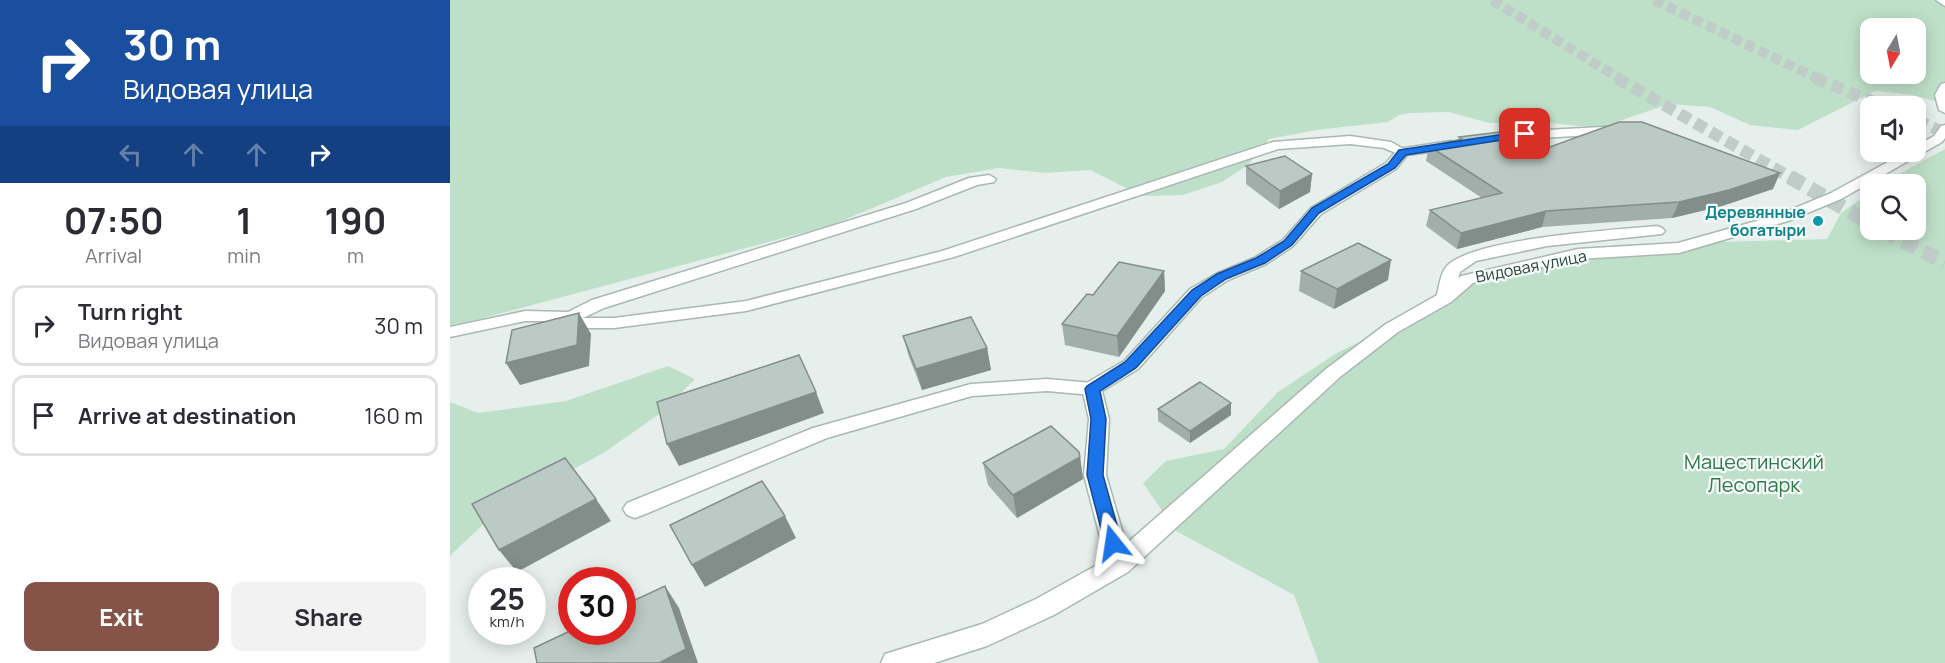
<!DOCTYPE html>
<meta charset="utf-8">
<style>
:root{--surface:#fff;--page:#f2f2f3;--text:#2b2b33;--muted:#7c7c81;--line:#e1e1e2;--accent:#855347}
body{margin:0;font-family:Manrope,sans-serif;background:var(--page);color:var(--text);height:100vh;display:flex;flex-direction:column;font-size:22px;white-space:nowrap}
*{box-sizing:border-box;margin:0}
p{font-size:20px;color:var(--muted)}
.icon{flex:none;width:33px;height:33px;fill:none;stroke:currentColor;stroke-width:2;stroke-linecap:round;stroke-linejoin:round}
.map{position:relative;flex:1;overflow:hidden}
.panel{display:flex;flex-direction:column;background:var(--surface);width:450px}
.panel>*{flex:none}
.hud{background:#1a4fa0;color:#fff;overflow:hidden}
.needle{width:39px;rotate:190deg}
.tools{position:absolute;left:1410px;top:18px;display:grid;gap:12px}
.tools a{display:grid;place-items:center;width:66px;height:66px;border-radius:12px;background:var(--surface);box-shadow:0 3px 15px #0003;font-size:30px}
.speed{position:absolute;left:18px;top:567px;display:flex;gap:12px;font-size:30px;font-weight:700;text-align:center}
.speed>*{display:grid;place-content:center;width:78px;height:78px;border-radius:50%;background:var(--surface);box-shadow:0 3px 15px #0003;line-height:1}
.speed small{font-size:15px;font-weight:400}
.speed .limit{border:9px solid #d22;background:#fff;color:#111}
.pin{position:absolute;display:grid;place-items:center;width:51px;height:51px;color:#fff;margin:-26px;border-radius:12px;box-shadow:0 3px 9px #0006}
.me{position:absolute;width:66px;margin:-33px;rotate:345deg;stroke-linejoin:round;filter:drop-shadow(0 0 4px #0008)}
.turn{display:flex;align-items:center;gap:21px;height:126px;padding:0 24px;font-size:27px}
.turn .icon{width:78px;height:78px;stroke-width:2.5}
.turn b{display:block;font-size:42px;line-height:51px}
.lanes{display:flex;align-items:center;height:57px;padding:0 24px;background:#0003;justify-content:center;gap:30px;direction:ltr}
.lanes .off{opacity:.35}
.eta{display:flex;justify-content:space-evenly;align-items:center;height:102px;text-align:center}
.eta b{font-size:36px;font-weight:700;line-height:42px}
.action{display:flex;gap:12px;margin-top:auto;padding:12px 24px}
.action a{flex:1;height:69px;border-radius:12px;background:var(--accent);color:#fff;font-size:24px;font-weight:700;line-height:69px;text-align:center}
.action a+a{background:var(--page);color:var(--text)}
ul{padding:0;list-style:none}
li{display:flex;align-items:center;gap:18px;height:81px;margin:0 12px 9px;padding:0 12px;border:3px solid var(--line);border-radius:12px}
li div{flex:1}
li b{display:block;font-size:22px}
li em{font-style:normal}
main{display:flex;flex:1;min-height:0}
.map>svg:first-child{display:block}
.green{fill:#bfe0c8;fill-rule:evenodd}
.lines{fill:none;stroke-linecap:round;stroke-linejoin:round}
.trunk-tunnel-far2{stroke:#bfccc8;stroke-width:10;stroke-dasharray:10 4.5;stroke-linecap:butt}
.trunk-tunnel-far1{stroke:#bfccc8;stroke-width:12;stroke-dasharray:12 6;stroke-linecap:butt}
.trunk-tunnel{stroke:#bfccc8;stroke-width:15;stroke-dasharray:15 8;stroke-linecap:butt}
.service-casing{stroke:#a8b8b2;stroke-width:3}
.minor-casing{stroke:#a8b8b2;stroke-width:3}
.service{fill:#fff;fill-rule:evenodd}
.minor{fill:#fff;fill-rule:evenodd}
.wall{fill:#a1aea9}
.shaded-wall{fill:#838d89}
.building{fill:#bbcac4;stroke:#838d89;stroke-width:1.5}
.route{fill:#1a73e8;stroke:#114b97;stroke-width:1.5}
.culture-dot{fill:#0f9aa8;stroke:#f7fbf9;stroke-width:2}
.labels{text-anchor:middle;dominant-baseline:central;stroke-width:4.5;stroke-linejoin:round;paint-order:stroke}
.culture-label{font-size:16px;font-weight:bold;fill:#0d838f;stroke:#f7fbf9;text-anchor:end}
.street-label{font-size:16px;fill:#24423a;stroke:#f7fbf9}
.near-park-label{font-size:20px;fill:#2d7a4b;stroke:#f7fbf9}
</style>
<main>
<section class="panel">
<div class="hud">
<div class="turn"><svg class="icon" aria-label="right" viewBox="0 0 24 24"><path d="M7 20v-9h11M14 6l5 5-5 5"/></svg><div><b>30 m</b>Видовая улица</div></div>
<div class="lanes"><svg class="icon off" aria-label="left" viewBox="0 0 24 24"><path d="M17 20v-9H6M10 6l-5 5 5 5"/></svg><svg class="icon off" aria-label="ahead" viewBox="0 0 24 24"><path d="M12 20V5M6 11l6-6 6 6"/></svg><svg class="icon off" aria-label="ahead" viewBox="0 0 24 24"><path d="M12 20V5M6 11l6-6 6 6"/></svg><svg class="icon" aria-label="right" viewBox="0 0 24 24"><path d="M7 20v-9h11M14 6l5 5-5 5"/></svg></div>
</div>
<div class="eta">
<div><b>07:50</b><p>Arrival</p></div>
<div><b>1</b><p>min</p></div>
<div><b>190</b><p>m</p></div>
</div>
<ul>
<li><svg class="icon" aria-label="right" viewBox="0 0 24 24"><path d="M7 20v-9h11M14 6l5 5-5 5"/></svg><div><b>Turn right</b><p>Видовая улица</p></div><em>30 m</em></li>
<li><svg class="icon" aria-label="arrive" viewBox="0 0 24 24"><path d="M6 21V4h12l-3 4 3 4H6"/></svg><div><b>Arrive at destination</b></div><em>160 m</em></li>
</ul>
<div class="action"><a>Exit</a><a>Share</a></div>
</section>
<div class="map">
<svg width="1495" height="663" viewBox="0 0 1495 663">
<rect width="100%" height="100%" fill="#e6efeb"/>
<!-- green -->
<path class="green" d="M0,0h1495v104l-32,-9 -38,-4 -77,39 -48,-5 -40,-18 -41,-3 -70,24 -49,-5h-61l-40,-11 -39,1 -11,2 -11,7 -72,8 -47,9 -21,26 -26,17 -39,13 -41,1 -52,-26 -45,3 -46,-5 -53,9 -114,48 -382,102zM1420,28h46v46h-46z
M1495,149v514h-626l-25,-68 -118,-64 -33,-48 23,-22 58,-12 54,-57 57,-38 48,-24 83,-54 150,-31 211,-6 14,-26 29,-21v38h46v-46h-35z
M218,366l27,13 -33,33 -57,40 -106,57 -49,47v-154l28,11 88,-12z"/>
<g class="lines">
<!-- trunk-tunnel-far2 -->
<path class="trunk-tunnel-far2" d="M1042,0l128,79
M1204,0l165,79"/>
<!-- trunk-tunnel-far1 -->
<path class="trunk-tunnel-far1" d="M1167,78l176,101
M1365,78l68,28
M1466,120l29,13"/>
<!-- trunk-tunnel -->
<path class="trunk-tunnel" d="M1340,177l80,46
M1433,230l62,33"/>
<!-- service casing -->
<g class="service-casing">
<path id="service" d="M900,136l41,6 18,10 -6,4 -19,-8 -34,-4 -72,5 -324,108 -208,54 -132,17h-36l-22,-7h-31l-75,16v-10l75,-16 43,1 24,-12 314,-97 63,-25 20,-3 7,4 -2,3 -17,3 -61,24 -312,99 -21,10h31l132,-17 196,-50 331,-109z
M1207,226l5,2 3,3 -3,3 -115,12 -71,15 -16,11 -9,30h-12l-3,-4c3,-9 4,-24 10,-31 25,-29 169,-37 211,-41z
M597,379l45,4 7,1 3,5 -3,5 -7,1 -45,-4 -75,5 -145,42 -184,77 -8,3 -8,-3 -4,-6 4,-6 186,-75 158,-44z"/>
</g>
<!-- minor casing -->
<g class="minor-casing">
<path id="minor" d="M1486,0h9v6z
M1495,83v30l-6,-3 -4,-15 6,-11z
M1495,125v13l-3,4 -101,57 -53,22 -109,32 -101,6 -105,24 -22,19 -53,30 -58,45 -212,195 -74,43 -67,31 -53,17h-53l4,-9 97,-30 54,-25 70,-39 -22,-85 5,-56 -7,-30 3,-5 39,-23 66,-72 26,-15 38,-16 29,-18 28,-32 75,-45 12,-14 53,-8 6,4 -6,4 -44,6 -11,14 -75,45 -28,32 -27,18 -38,16 -26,17 -64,72 -36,22 7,28 -3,56 20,69 200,-175 60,-45 53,-30 22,-18 117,-27 100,-6 100,-28 53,-22 75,-41h10v-6l18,-10 7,-10z
M1171,126l6,4 -2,3 -117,7 -6,-4 6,-4z"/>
</g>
<!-- service -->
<use href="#service" class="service"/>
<!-- minor -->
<use href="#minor" class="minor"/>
</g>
<!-- wall -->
<path class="wall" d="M1009,137l91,10 223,42 -51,17 -50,12 -130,9 -85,22 -31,-23 4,-16 52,-12 -56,-37 3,-15 29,-6z
M796,166l66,8 -2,18 -31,17 -33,-25z
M714,271l1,20 -46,66 -54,-12 -3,-21 31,-29z
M851,271l87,9 -54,29 -35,-18z
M453,336l84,12 4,22 -69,20 -13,-33z
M781,403v12l-41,28 -32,-22v-12z
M630,457l3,22 -66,39 -29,-33 -5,-22z"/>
<!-- shaded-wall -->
<path class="shaded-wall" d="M1330,173l-7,16 -51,17 -50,12 7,-16z
M862,174l-2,18 -31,17 1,-18z
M1096,211l-4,16 -85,22 4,-16z
M941,260l-3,20 -54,29 3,-20z
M714,271l1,20 -46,66 -2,-21z
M129,313l12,21 -2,32 -69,19 -14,-22z
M537,348l4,22 -69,20 -6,-21z
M366,392l8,21 -145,53 -12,-22z
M781,403v12l-41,28v-12z
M630,457l3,22 -66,39 -4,-23z
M146,499l15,22 -94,51 -18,-22z
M335,516l11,22 -91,49 -13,-22z
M215,586l14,22 19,55h-39z"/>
<!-- building -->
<path class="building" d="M1169,122h23l138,51 -51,17 -50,12 -133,9 -85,22 -31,-23 72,-17 -73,-47 33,-7 -3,-2 65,-8 26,18z
M835,156l27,18 -32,17 -34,-25z
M908,243l33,17 -54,29 -36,-18z
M669,262l45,9 -47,65 -55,-12 25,-30 6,1z
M129,313l-2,32 -71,18 6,-33z
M521,317l16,31 -71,21 -13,-33z
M349,355l17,37 -149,52 -10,-42z
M750,382l31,21 -41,28 -32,-22z
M601,426l28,26 1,5 -67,38 -30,-32z
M115,458l31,41 -97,51 -27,-46z
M312,481l23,35 -93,49 -22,-40z
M215,586l21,63 -27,14h-122l-3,-15 38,-18v2h50v-26z"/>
<!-- route -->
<path class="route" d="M1075,131l3,1v4l-122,19 -11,13 -76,45 -27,32 -27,18 -39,16 -25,17 -65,72 -36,23 6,28 -3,56 19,68 -3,5 -6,2 -7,-2 -19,-73 4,-56 -6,-30 2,-3 38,-24 67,-72 25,-16 39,-16 28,-17 28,-33 76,-44 11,-14z"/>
<!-- markers -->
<circle class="culture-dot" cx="1368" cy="221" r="6"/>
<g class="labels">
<!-- culture labels -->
<g class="culture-label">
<text x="1356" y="212">Деревянные<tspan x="1356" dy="18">богатыри</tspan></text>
</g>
<!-- street labels -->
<g class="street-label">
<text transform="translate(1081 266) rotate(-11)">Видовая улица</text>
</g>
<!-- near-park labels -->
<g class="near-park-label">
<text x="1304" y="461">Мацестинский<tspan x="1304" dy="23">Лесопарк</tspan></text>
</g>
</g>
</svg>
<div class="tools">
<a><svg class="needle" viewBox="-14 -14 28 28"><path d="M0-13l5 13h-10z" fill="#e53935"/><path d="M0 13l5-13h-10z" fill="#7c7c81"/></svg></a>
<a><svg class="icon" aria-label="sound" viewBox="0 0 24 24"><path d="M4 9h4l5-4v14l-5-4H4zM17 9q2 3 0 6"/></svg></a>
<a><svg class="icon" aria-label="search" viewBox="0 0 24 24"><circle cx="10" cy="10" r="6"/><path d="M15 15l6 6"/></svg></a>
</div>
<div class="speed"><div>25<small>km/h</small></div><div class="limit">30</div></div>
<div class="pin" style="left:1075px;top:134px;background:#d93025"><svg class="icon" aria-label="arrive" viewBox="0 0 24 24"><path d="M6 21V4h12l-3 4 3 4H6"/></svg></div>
<svg class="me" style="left:663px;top:543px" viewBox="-20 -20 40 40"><path d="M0-17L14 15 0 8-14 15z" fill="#1a73e8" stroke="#fff" stroke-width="4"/></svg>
</div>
</main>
